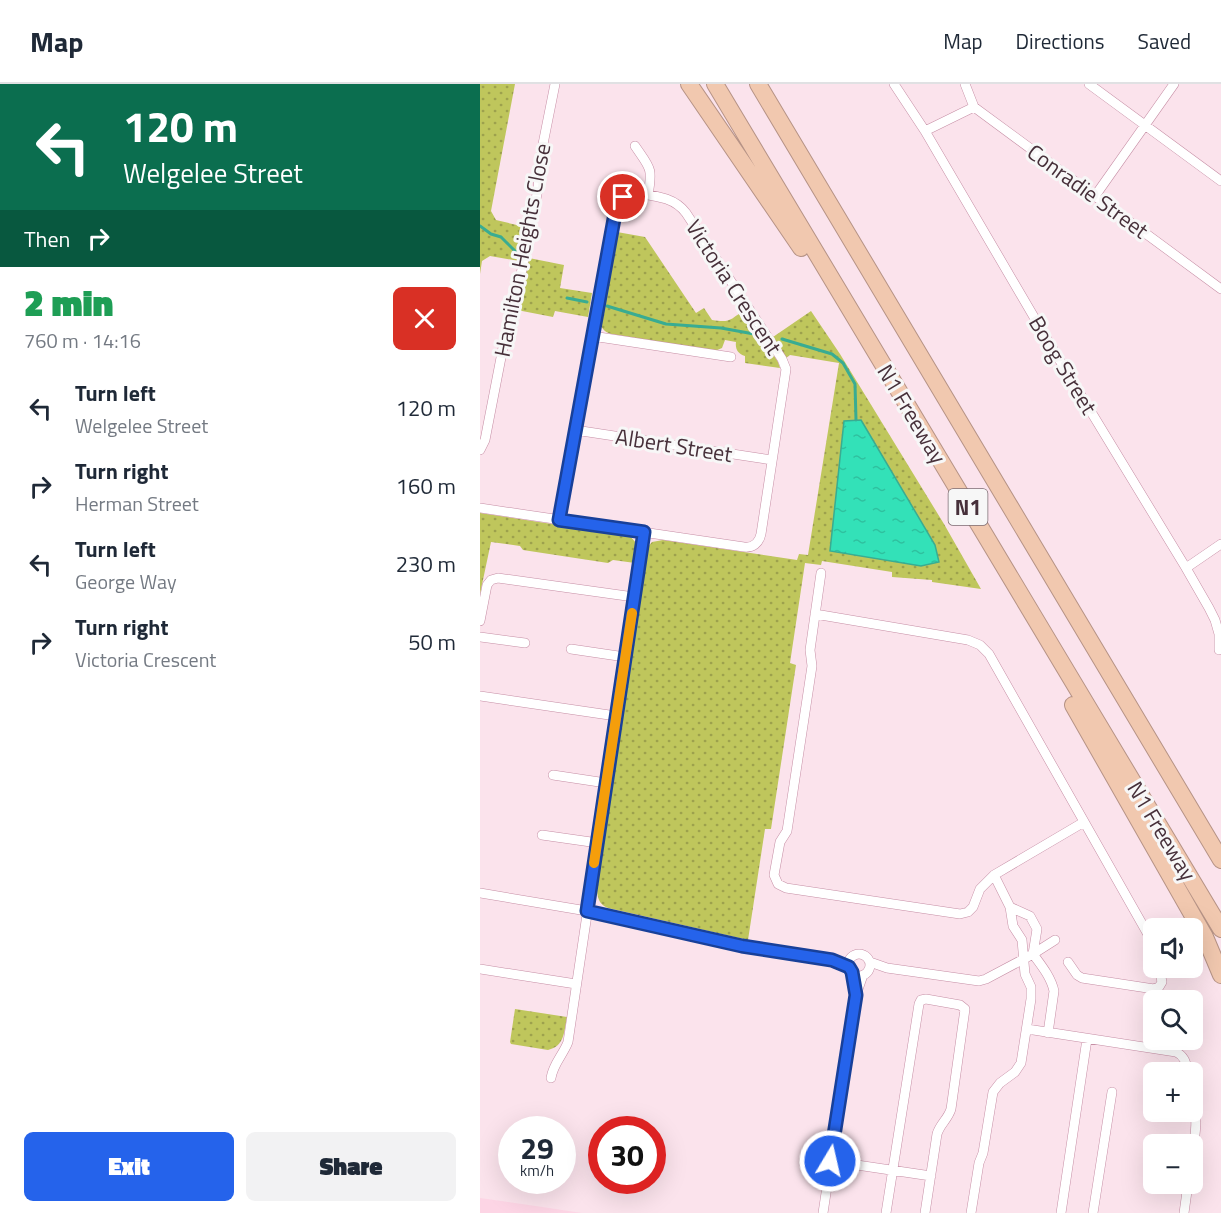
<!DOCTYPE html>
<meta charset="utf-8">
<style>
:root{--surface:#fff;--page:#f2f2f3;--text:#1f2937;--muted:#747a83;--line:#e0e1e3;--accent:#2563eb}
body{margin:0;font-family:"Titillium Web",sans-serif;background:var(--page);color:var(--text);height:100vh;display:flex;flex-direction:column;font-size:22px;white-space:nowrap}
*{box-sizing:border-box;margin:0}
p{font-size:20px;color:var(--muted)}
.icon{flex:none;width:33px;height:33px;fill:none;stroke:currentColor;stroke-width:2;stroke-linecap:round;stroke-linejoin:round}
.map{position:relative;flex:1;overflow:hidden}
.sheet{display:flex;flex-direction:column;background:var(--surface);width:480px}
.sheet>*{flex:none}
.top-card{background:#0b6e4f;color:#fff;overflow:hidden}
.tools{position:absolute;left:663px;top:834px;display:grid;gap:12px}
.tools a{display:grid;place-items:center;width:60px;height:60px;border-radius:9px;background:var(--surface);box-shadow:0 6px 24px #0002;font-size:30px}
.speed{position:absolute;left:18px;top:1032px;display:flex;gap:12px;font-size:30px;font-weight:700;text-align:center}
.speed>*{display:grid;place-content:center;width:78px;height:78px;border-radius:50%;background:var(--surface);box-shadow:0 6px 24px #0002;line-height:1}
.speed small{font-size:15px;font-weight:400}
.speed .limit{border:9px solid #d22;background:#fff;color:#111}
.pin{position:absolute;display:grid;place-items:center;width:51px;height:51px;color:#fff;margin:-26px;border:3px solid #fff;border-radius:50%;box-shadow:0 2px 6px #0007}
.me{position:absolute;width:66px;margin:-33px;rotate:9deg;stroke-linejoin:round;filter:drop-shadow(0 0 4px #0008)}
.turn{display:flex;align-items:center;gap:21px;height:126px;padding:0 24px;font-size:27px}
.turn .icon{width:78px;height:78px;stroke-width:2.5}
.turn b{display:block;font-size:42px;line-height:51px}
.then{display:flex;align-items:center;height:57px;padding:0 24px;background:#0003;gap:12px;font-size:22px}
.round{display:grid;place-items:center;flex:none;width:63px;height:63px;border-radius:9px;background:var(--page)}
.overview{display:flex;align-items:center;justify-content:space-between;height:102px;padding:0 24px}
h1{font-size:36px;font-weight:800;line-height:45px;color:#1e9e55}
.cta{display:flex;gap:12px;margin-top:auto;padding:12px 24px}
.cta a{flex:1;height:69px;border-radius:9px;background:var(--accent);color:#fff;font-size:24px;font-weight:800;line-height:69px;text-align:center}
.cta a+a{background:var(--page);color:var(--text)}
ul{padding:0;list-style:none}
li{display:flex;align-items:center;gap:18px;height:78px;padding:0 24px}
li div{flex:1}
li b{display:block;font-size:22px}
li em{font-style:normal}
header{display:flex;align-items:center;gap:36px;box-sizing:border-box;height:84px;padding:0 30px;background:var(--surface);border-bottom:2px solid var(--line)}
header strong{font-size:28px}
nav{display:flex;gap:33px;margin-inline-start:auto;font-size:21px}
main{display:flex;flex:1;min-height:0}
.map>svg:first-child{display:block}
.built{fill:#fdd5e5}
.grass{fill:url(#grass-dots)}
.water{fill:url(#water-ripples);stroke:#39ac92;stroke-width:1.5}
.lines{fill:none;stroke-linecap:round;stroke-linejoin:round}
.stream{stroke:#39ac92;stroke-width:3}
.street-casing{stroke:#c68ea5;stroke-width:10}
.highway-casing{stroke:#b69386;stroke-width:18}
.street{stroke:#fff;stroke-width:9}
.highway{stroke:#f1c8af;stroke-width:16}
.route-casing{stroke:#184099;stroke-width:15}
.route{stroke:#2563eb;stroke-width:10}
.slow{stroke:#f59e0b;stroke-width:10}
.labels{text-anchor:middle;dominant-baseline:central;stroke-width:6;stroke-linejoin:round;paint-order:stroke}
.shield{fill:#f7f7f7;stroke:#7c6c73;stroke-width:1.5}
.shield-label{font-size:21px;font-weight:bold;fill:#47303a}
.street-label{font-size:22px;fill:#47303a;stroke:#f7f7f7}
</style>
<header>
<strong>Map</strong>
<nav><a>Map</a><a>Directions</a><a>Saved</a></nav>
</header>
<main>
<section class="sheet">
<div class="top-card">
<div class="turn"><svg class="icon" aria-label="left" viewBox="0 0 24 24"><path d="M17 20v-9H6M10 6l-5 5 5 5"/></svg><div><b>120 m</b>Welgelee Street</div></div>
<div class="then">Then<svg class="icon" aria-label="right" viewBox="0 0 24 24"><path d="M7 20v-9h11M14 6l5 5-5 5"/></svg></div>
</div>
<div class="overview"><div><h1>2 min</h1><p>760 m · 14:16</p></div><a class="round" style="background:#d93025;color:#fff"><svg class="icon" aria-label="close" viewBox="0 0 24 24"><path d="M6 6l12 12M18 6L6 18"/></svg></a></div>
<ul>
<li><svg class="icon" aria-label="left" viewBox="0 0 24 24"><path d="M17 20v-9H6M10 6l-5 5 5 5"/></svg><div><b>Turn left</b><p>Welgelee Street</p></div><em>120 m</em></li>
<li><svg class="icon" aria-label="right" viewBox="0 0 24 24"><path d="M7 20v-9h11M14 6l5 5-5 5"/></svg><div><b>Turn right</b><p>Herman Street</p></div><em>160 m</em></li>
<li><svg class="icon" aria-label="left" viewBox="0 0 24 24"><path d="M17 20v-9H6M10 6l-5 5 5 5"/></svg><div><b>Turn left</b><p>George Way</p></div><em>230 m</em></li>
<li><svg class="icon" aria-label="right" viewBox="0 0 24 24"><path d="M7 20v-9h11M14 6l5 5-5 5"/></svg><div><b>Turn right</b><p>Victoria Crescent</p></div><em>50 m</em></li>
</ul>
<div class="cta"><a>Exit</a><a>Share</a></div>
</section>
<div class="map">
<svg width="741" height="1129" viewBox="0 0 741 1129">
<defs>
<pattern id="grass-dots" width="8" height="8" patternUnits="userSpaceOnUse" patternTransform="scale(1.5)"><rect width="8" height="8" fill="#bfc65c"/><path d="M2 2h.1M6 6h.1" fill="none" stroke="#9da14d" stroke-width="1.8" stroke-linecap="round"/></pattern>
<pattern id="water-ripples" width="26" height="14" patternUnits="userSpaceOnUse" patternTransform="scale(1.5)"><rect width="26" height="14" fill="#33e1b8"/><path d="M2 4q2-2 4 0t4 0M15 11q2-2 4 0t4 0" fill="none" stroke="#2ec19f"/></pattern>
</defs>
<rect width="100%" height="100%" fill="#fbe3ec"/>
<!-- built -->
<path class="built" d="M0,1114l69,10 33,5h-102z"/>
<!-- grass -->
<path class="grass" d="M0,0h35l-24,127 5,9 25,6v6l3,4 -5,25 -29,-5 -8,5 -2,13z
M137,148l28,5 51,76 8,-5 8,12c18,3 18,0 32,-10l34,52 2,6 -35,-5v-7c-7,-2 -10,-7 -9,-14l-11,-2 -3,8 -7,3 -104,-17c-7,-2 -11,-7 -11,-15z
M49,174l35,7 -4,23 32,5 -4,24 -33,-6 -2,6 -36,-7 7,-26z
M331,227l29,43 104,170 37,65 -49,-7v-2l-40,-3v-5l-70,-11 -1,4 -16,-2 -15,100 6,2 -25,164h-6l-17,111 -140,-32c-12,-5 -10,-14 -12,-25l51,-335 5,-6 11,-2 134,20 2,-6 9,1 31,-192 -49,-8 -4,3 -13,-21z
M0,429l150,23 7,8 -2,19 -22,-3 -5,3 -85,-13 -3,-4 -29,-4 -11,52z
M35,925l52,8c-3,14 -2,29 -19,33l-37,-6 -1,-2z"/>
<!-- water -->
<path class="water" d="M381,336l74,125 4,17 -18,4 -91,-15 14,-130z"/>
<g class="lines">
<!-- stream -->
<path class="stream" d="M0,142l11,8 10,3 18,18
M87,214l20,4
M127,222l59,18 55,4 33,6
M302,255l50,15 11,9 12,21 1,36"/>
<!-- street casing -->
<g class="street-casing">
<path id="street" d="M414,0l31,47 123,210 138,227 23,40 6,12 4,14v16
M485,0l9,23 247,182
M609,0l132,97
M445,47l49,-24
M155,62c15,22 18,21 13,49
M615,112l79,-112
M112,252l139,21
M95,346l197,30
M0,366l5,-10 20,-103 14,-53 19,-95 2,-30 15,-75
M0,424c88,13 176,26 264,39 9,1 15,-4 17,-13l24,-158 1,-7 -4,-10 -96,-146c-12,-16 -31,-17 -50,-20 -10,1 -17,6 -20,15l-57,312
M706,484l35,-24
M341,489l-11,77 2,16 -25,165 -7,11 -6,33 4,9 8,4 174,26 8,-2 5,-5 7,-18 14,-14 90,-53
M335,530l153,26 12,5 9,9 165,291
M0,537l7,-36 4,-5 7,-2 136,19
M0,553l45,6
M91,565l54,8
M0,612l136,20
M73,691l53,8
M62,751l56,8
M0,809l107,18 155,35 90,14 17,7
M530,823l20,9 7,13 -4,25c8,11 18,23 21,37l-6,42
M368 881a11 11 0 1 1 22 0a11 11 0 1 1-22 0Z
M390,878l17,6 92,13 7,-2 47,-25 22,-14
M588,878l9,13 5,3 72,11 5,-2 3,-5 -3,-14
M0,885l96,15
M547,945l149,23c9,4 10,12 12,20
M71,994c2,-14 12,-23 17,-36l76,-510
M712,1010c6,24 4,38 0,62
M350,1077l101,15
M343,1129l33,-218 7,-20
M406,1129l33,-209 2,-4 5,-1 34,6 5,4 -14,100c-3,10 -11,15 -14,25l-12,79
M491,1129l8,-50 4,-10 10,-61 7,-9 15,-11 6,-9 10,-64v-12l-6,-13 -3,-34 -9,-14 -3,-19 -16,-32
M581,1129l26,-174
M613,1129l19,-121
M704,1129l4,-29"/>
</g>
<!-- highway casing -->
<g class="highway-casing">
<path id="highway" d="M209,0l112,164
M235,0l506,845
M278,0l463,776
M593,621l132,232 16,38"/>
</g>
<!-- street -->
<use href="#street" class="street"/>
<!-- highway -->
<use href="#highway" class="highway"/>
</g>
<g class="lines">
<!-- route casing -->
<g class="route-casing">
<path id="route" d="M143,113l-7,11 -57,312 85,12 -57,379 155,35 90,14 17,7 3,5 4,23 -26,166"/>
</g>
<!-- route -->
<use href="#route" class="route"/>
<!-- slow -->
<path class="slow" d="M114,779l38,-250"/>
</g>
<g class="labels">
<!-- shield labels -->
<rect class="shield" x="468.5" y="405" width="39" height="36" rx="4.5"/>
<g class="shield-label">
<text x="488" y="423">N1</text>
</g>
<!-- street labels -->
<g class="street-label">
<text transform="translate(608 107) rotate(36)">Conradie Street</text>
<text transform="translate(42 166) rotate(-79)">Hamilton Heights Close</text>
<text transform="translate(254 203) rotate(57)">Victoria Crescent</text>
<text transform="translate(583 281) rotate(59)">Boog Street</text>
<text transform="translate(432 330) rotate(59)">N1 Freeway</text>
<text transform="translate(194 361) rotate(9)">Albert Street</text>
<text transform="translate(682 747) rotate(59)">N1 Freeway</text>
</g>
</g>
</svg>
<div class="tools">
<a><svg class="icon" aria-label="sound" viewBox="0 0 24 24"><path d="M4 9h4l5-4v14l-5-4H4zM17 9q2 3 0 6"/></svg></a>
<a><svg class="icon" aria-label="search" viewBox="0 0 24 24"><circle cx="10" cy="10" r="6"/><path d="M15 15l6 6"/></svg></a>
<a>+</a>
<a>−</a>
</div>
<div class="speed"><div>29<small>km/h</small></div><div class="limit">30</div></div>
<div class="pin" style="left:143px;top:113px;background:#d93025"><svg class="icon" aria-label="arrive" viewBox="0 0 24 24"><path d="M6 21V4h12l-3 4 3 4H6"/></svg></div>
<svg class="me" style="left:350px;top:1077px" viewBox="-20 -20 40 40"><circle r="17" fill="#2563eb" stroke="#fff" stroke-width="3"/><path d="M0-11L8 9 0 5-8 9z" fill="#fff"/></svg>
</div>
</main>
